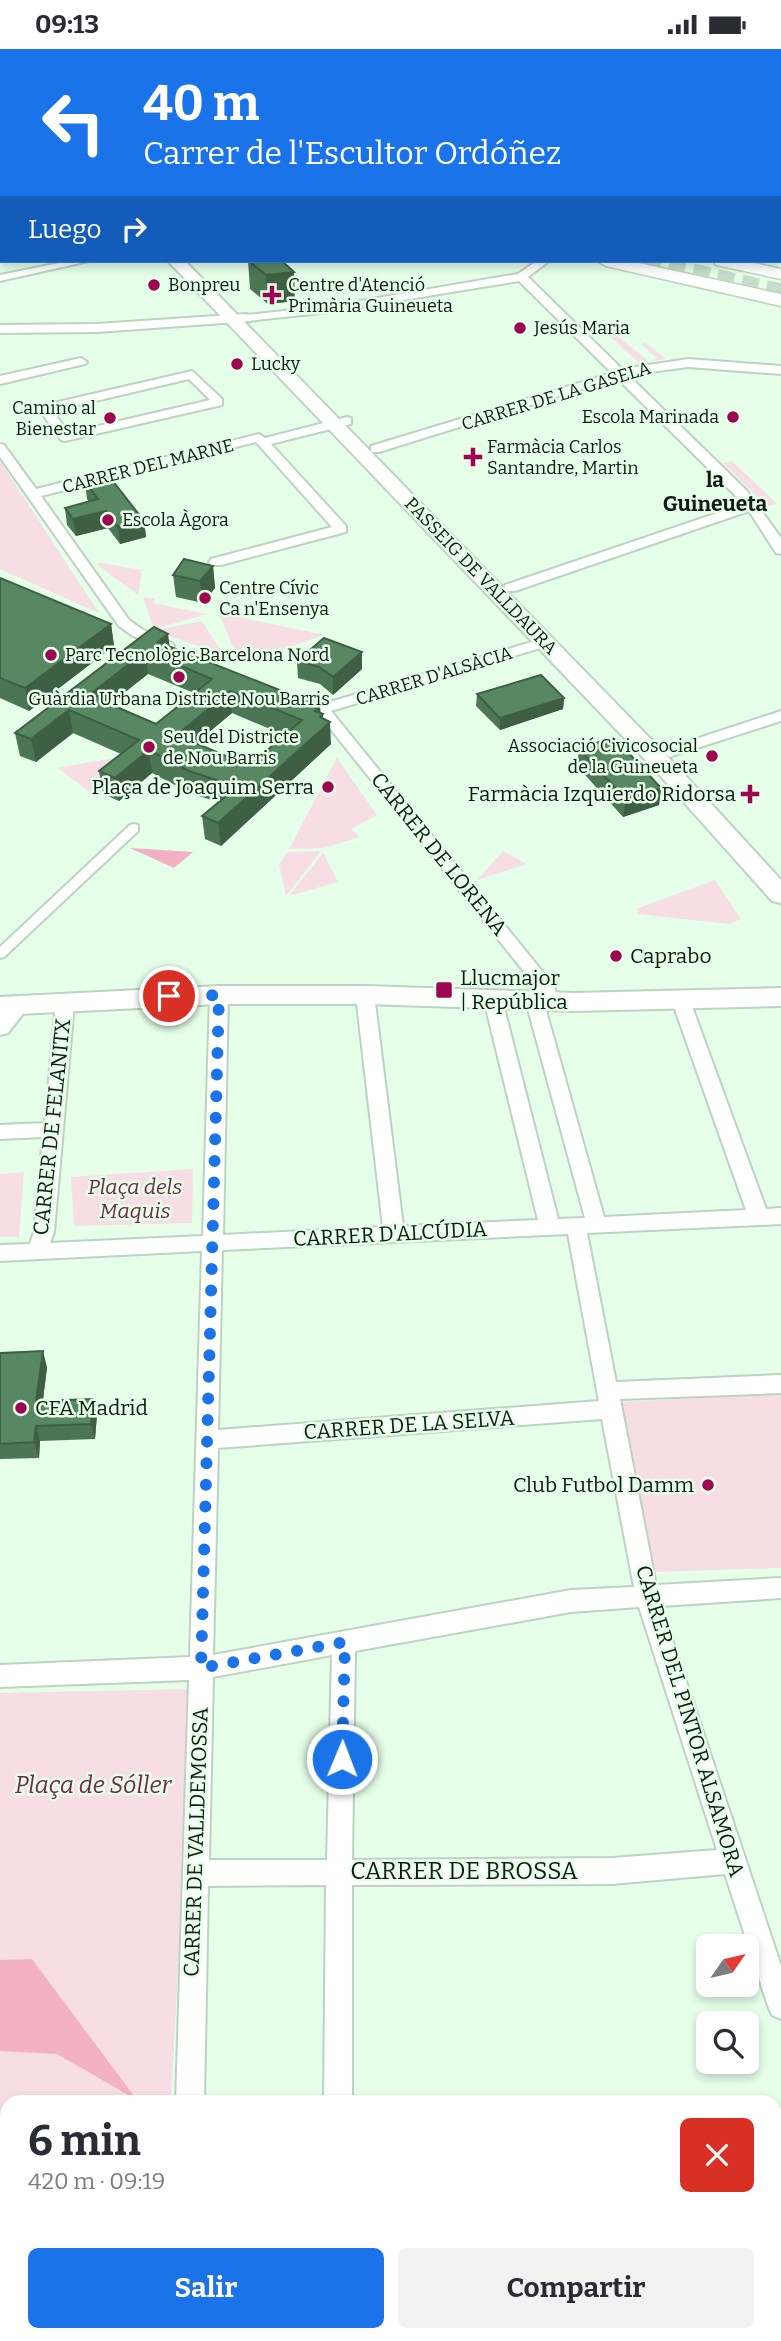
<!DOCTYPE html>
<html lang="es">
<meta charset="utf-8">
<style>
:root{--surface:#fff;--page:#f2f2f3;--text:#2b2b33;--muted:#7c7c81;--accent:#1a73e8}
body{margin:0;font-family:Bitter,serif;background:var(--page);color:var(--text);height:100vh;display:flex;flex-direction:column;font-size:26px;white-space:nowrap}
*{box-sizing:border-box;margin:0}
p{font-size:23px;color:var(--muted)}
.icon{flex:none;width:38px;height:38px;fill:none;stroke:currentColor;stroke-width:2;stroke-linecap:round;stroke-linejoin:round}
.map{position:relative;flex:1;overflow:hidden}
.panel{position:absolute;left:0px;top:2046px;width:782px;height:247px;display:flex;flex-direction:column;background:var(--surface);border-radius:21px 21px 0 0;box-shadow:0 4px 10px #0003}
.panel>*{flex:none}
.banner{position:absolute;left:0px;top:0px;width:782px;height:214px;box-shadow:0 4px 10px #0003;background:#1a73e8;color:#fff;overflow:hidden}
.needle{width:46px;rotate:56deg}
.controls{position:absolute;left:696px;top:1885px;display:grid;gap:14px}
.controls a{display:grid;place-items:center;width:63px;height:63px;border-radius:10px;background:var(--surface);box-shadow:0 4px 10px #0003;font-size:35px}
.pin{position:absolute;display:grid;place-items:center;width:60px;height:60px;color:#fff;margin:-30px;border:4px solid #fff;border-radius:50%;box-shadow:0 2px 7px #0007}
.me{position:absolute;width:77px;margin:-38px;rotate:1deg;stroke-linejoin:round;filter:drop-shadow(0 0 5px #0008)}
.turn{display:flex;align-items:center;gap:24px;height:147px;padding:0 28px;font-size:32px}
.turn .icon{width:91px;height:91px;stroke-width:2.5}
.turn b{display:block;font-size:49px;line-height:60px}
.then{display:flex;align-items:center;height:66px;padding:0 28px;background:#0003;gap:14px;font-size:26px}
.round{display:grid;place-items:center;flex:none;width:74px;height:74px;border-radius:10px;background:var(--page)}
.overview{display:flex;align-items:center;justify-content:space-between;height:119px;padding:0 28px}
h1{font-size:42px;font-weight:700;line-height:52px}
.cta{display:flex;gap:14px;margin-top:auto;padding:14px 28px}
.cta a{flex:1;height:80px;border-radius:10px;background:var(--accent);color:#fff;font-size:28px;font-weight:700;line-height:80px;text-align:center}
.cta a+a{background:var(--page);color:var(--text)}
.status{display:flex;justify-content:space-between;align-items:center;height:49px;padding:0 35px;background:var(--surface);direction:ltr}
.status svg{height:19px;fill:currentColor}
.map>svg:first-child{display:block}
.green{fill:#f7dee5}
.water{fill:#f2b1c4}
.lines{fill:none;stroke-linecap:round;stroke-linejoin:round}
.trunk-tunnel{stroke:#c5ddc9;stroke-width:17;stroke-dasharray:17 8;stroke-linecap:butt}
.pedestrian-casing{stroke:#bbd4bf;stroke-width:4}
.minor-casing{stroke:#bbd4bf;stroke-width:4}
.tertiary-casing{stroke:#bbd4bf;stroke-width:4}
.secondary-casing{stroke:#bbd4bf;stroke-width:4}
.trunk-casing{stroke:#bbd4bf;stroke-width:3}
.pedestrian{fill:#fff;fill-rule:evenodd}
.minor{fill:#fff;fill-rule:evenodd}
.tertiary{fill:#fff;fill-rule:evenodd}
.secondary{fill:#fff;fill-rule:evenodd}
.trunk{fill:#fff;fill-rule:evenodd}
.wall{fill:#4c7553;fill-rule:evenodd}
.shaded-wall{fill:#3e5f44}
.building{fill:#588861;stroke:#3e5f44;stroke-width:2;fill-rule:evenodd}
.route{stroke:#1a73e8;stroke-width:12;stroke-dasharray:0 21.6}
.poi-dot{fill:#9c0551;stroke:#e5ffe9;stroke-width:2.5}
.labels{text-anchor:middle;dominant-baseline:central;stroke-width:5;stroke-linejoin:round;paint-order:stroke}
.far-poi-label{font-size:18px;fill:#111a13;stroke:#e5ffe9;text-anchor:start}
.far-street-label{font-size:18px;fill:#111a13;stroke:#e5ffe9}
.far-quarter-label{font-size:21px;font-weight:bold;fill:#111a13;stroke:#e5ffe9}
.poi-label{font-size:21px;fill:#111a13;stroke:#e5ffe9;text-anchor:end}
.street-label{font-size:21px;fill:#111a13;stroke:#e5ffe9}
.park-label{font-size:21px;font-style:italic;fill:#742a45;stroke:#e5ffe9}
.near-park-label{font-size:24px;font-style:italic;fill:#742a45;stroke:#e5ffe9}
.near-street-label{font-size:24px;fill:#111a13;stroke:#e5ffe9}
</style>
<div class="status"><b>09:13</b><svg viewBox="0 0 49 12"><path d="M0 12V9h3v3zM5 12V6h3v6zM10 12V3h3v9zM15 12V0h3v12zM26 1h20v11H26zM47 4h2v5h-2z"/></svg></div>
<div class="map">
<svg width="781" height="2292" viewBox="0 0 781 2292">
<rect width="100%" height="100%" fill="#e5ffe9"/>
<!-- green -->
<path class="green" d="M623,275l9,8 -5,2 -6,-5 -8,3 35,29 10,-2 -17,-15 5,-1 20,16 -27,4 -37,-34z
M0,412l99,152 -99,-44z
M732,412l42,40 3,3 -10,2 -44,-43z
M101,514l41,7 -4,25 -42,-31z
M143,548l12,2 -2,4 54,11 -53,15z
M219,564l105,22 -84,29z
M202,572l21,33 -70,-23z
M115,709l-22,37 -35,-27z
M337,709l40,57 -26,14 9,8 -36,11 -35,1z
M321,802l-35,45 -7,-32 9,-12z
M503,802l24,13 -50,16z
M323,804l15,29 -49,14z
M715,831l26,39 -11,5 -92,-10 -2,-5z
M193,1120l-1,54 -118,3 -3,-49z
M24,1123l-5,65h-19v-63z
M781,1345v174l-126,4 -37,-170z
M193,1640l-22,413h-164v193l-7,1v-603z"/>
<!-- water -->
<path class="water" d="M130,799l63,4 -19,16z
M32,1910l105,141 -80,-46 -57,-3v-91z"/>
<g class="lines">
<!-- trunk-tunnel -->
<path class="trunk-tunnel" d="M644,212l137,31"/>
<!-- pedestrian casing -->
<g class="pedestrian-casing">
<path id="pedestrian" d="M474,0h8l-10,2z
M487,0h8l-2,2z
M134,775l4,1v6l-134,126 -4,1v-11l130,-122z"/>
</g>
<!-- minor casing -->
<g class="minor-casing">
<path id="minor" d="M92,0h8l-9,2z
M276,0h9l-10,2z
M320,0h15l1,2h-15z
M575,0h11l1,2h-11z
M612,0h52l-1,2z
M756,0h9l1,2h-9z
M780,9h1v6h-1z
M780,38h1v6h-1z
M780,77h1v6h-1z
M780,110h1v6h-1z
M0,174h2l-2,8z
M69,212h20l-89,20v-6z
M537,212h12l-21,16 94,92 66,-10 93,7v8l-93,-7 -60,8 119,116 34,47v16l-5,-1 -27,-42 -234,80h-10v-6l239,-81 -127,-126 -238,74h-8v-6l241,-73 -93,-92 -189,31 -84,9 -6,-3 6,-3 84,-9 188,-32z
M81,309l6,4 -2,2 -85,20v-8z
M192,322l30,28v6l-157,36 -4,-1 -22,-31 6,-4zM189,330l21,21 -142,33 -15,-22z
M347,368l4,1v6l-80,20 75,82v6l-125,33h-10l-2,-3 2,-3 121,-32 -76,-85 -215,54 88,124 14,10 29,13 2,3 -7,4 -34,-14 -14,-10 -119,-169v-13l4,1 32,44 223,-55 6,4z
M545,589l5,1v6l-219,66 223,275 5,16 -3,4 -11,1 59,210 142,-7 -74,-209 9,-6 9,6 76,208 15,-1v16l-194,9 29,149 165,-7v18l-161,6 36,186 125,-7v20l-120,8 120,360v53l-9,-4 -4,-9 -43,-132 -113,10 -260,1v217h-28l2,-217 -118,1 -4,216h-28l13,-422 -189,7v-22l190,-8 12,-406 -202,10v-16l30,-1 4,-12 9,-95 -43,2v-14l45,-2 11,-120 3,-4h12l3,4 -20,229 -4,11 153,-7 7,-241 9,-6 9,6 -5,240 160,-8 -27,-232 9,-6 9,6 29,231 135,-6 -54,-220 9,-6 9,6 56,219 27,-1 -59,-216 3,-4 11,-1 -3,-9 -220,-276 -26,-12 7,-4 25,8zM568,1185l31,167 -381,29 4,-180zM602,1370l32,168 -63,3 -358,65 5,-207zM639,1558l78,243 -105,8 -260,2 3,-209 216,-39zM332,1606l-5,205h-118l4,-183z
M781,662v10l-106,34 -5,2 -8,-5 3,-3z
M781,2226v30l-6,1v-30z
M0,2256h7v30h-7z
M324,2286h30v6h-30z
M568,2286h30v6h-30z"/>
</g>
<!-- tertiary casing -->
<g class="tertiary-casing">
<path id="tertiary" d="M0,4h2v7h-2z
M0,50l2,1v8l-2,-1z
M246,265l7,4 -2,3 -154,11 -97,1v-8l97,-1z
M18,949l8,2 3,6 -21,27 -8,2v-23l10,-12z"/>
</g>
<!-- secondary casing -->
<g class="secondary-casing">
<path id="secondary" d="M168,212h17l487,500 109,119v23l-9,-2 -116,-130z
M219,937h146l209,7 207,-5v18l-207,5 -209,-7h-146l-219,11v-18z"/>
</g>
<!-- trunk casing -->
<g class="trunk-casing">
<path id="trunk" d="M0,28l2,1v9h-2z
M597,212h32l152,33v12l-175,-40z
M713,212h32l36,8v10l-65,-14z"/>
</g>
<!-- pedestrian -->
<use href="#pedestrian" class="pedestrian"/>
<!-- minor -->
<use href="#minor" class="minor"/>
<!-- tertiary -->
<use href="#tertiary" class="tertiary"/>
<!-- secondary -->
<use href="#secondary" class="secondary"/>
<!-- trunk -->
<use href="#trunk" class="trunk"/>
</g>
<!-- wall -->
<path class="wall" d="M118,0h73l-1,2h-71z
M248,212h34l13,40 -27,3 -18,-15z
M85,433l59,39 2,16 -26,7 -12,-16 -32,8 -9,-11 -2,-17 24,-6 -2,-3z
M213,517l2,22 -12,15 -27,-6 -3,-22z
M0,529l111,46 3,22 -85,65 -29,-13z
M154,578l16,20 153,67v4l8,26 -110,102 -16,-7 -3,-23 16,-14 -26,-8 -40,-21 -33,28 -16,-7 -4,-23 22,-17 -48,-21 -37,29 -16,-6 -5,-23zM148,625l46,19 -38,31 -46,-20zM232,664l52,22 -35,31 -53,-23z
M297,612l65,8 -29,26 -13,-11 -22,-6z
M477,645l87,4 -1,11 -63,21 -24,-24z
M579,700l82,39 -2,17 -36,12 -46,-51z
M0,1307l47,11 -4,33 54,14 -2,25 -55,2 -1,17 -39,1z
M0,2152h7v52h-7z"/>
<!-- shaded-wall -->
<path class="shaded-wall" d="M294,223l1,29 -27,3 -2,-29z
M106,462l2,17 -32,8 -3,-17z
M144,472l2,16 -26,7 -2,-17z
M213,517l2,22 -12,15 -3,-22z
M111,575l3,22 -85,65 -4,-23z
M168,585l3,22 -13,-14z
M146,602l2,23 -56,44 -3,-23z
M362,603v17l-29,26v-18z
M230,642l2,22 -53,44 -2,-22z
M564,649l-1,11 -63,21v-12z
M320,657l1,10 2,-2v14l7,-6 1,22 -110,102 -3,-23 97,-112z
M69,661l4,23 -37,29 -5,-23z
M149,701l3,23 -33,28 -4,-23z
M661,739l-2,17 -36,12 3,-18z
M43,1302l4,16 -6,49 -5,-15z
M93,1350l4,15 -2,25 -4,-15z
M36,1377l4,15 -1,17 -5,-16z"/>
<!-- building -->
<path class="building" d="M249,212h33l12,11 -28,3z
M109,427l35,45 -26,6 -12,-16 -33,8 -8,-11 33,-9 -13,-17z
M184,510l29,7 -13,15 -27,-6z
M0,529l111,46 -86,64 -25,-10z
M154,578l14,7 -10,8 162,64 -5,5 8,3 -3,3 10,5 -112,101 -16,-7 35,-29 -48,-16 -40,-21 -34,28 -16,-7 40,-31 -70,-30 -38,29 -16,-6zM146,602l66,28 -56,45 -67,-29zM230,642l72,29 -53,46 -72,-31z
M324,589l38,14 -29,25 -14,-10 -22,-6z
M541,626l23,23 -64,20 -23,-24z
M614,688l47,51 -35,11 -47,-50z
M43,1302l-7,50 57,-2 -2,25 -55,2 -2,16 -34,2v-91z
M0,2152h7v46h-7z"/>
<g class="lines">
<!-- route -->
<path class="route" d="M169,947l50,-1 -18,673 144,-26 -3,117"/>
</g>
<!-- markers -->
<g class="poi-dot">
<circle cx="154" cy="236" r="7"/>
<path d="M268.5 235.5h7v7h7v7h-7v7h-7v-7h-7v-7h7z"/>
<circle cx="520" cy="279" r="7"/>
<circle cx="237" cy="315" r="7"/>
<circle cx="733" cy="368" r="7"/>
<circle cx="110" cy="369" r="7"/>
<path d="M469.5 397.5h7v7h7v7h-7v7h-7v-7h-7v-7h7z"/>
<circle cx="108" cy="471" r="7"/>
<circle cx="205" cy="549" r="7"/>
<circle cx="51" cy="606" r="7"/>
<circle cx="179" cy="628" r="7"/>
<circle cx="149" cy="698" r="7"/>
<circle cx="712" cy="707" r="7"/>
<circle cx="328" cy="738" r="7"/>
<path d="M746.5 734.5h7v7h7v7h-7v7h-7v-7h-7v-7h7z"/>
<circle cx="616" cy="907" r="7"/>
<rect x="435" y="932" width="18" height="18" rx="3.5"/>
<circle cx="21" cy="1359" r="7"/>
<circle cx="708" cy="1436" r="7"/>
</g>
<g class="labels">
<!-- far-poi labels -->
<g class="far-poi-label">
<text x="168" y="236">Bonpreu</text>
<text x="288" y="236">Centre d'Atenció<tspan x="288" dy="21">Primària Guineueta</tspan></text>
<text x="534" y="279">Jesús Maria</text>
<text x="251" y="315">Lucky</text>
<text x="96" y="359" text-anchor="end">Camino al<tspan x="96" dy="21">Bienestar</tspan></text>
<text x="719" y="368" text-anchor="end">Escola Marinada</text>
<text x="487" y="398">Farmàcia Carlos<tspan x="487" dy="21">Santandre, Martin</tspan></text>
<text x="122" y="471">Escola Àgora</text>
<text x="219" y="539">Centre Cívic<tspan x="219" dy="21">Ca n'Ensenya</tspan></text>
<text x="65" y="606">Parc Tecnològic Barcelona Nord</text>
<text x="179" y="650" text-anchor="middle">Guàrdia Urbana Districte Nou Barris</text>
<text x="163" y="688">Seu del Districte<tspan x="163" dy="21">de Nou Barris</tspan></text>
<text x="698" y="697" text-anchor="end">Associació Civicosocial<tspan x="698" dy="21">de la Guineueta</tspan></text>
</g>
<!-- far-street labels -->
<g class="far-street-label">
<text transform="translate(556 347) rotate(-17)">CARRER DE LA GASELA</text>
<text transform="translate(148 417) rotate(-14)">CARRER DEL MARNE</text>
<text transform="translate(481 527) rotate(46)">PASSEIG DE VALLDAURA</text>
<text transform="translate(434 627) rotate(-17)">CARRER D'ALSÀCIA</text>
</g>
<!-- far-quarter labels -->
<g class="far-quarter-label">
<text x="715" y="431">la<tspan x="715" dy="24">Guineueta</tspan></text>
</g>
<!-- poi labels -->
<g class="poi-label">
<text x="314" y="738">Plaça de Joaquim Serra</text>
<text x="736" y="745">Farmàcia Izquierdo Ridorsa</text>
<text x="630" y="907" text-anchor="start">Caprabo</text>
<text x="460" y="929" text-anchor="start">Llucmajor<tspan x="460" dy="24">| República</tspan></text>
<text x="35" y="1359" text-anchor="start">CFA Madrid</text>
<text x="694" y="1436">Club Futbol Damm</text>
</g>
<!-- street labels -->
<g class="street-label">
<text transform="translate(439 805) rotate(51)">CARRER DE LORENA</text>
<text transform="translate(52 1078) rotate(-84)">CARRER DE FELANITX</text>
<text transform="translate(390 1185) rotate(-3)">CARRER D'ALCÚDIA</text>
<text transform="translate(409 1376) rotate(-4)">CARRER DE LA SELVA</text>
<text transform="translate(690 1672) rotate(73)">CARRER DEL PINTOR ALSAMORA</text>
<text transform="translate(196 1793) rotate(-88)">CARRER DE VALLDEMOSSA</text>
</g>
<!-- park labels -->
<g class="park-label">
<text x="135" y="1138">Plaça dels<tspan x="135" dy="24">Maquis</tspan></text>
</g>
<!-- near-park labels -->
<g class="near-park-label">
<text x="93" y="1736">Plaça de Sóller</text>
</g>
<!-- near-street labels -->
<g class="near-street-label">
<text x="464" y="1822">CARRER DE BROSSA</text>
</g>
</g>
</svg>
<div class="controls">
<a><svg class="needle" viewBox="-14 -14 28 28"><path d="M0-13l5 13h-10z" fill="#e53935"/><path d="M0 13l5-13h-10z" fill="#7c7c81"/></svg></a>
<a><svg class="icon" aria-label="search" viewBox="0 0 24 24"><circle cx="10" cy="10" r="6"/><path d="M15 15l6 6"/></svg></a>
</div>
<div class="pin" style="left:169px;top:947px;background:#d93025"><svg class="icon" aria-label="arrive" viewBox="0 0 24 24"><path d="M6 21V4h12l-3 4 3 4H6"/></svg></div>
<svg class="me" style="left:342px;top:1710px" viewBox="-20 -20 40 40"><circle r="17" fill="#1a73e8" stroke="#fff" stroke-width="3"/><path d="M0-11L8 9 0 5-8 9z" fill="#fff"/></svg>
<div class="banner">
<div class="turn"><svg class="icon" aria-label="left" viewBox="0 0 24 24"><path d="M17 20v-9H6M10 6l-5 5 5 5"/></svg><div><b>40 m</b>Carrer de l'Escultor Ordóñez</div></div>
<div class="then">Luego<svg class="icon" aria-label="right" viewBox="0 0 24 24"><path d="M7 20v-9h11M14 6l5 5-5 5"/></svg></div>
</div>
<section class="panel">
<div class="overview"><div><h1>6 min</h1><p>420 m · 09:19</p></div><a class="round" style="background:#d93025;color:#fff"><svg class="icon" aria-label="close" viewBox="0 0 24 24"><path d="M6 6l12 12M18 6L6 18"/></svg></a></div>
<div class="cta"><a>Salir</a><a>Compartir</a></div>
</section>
</div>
